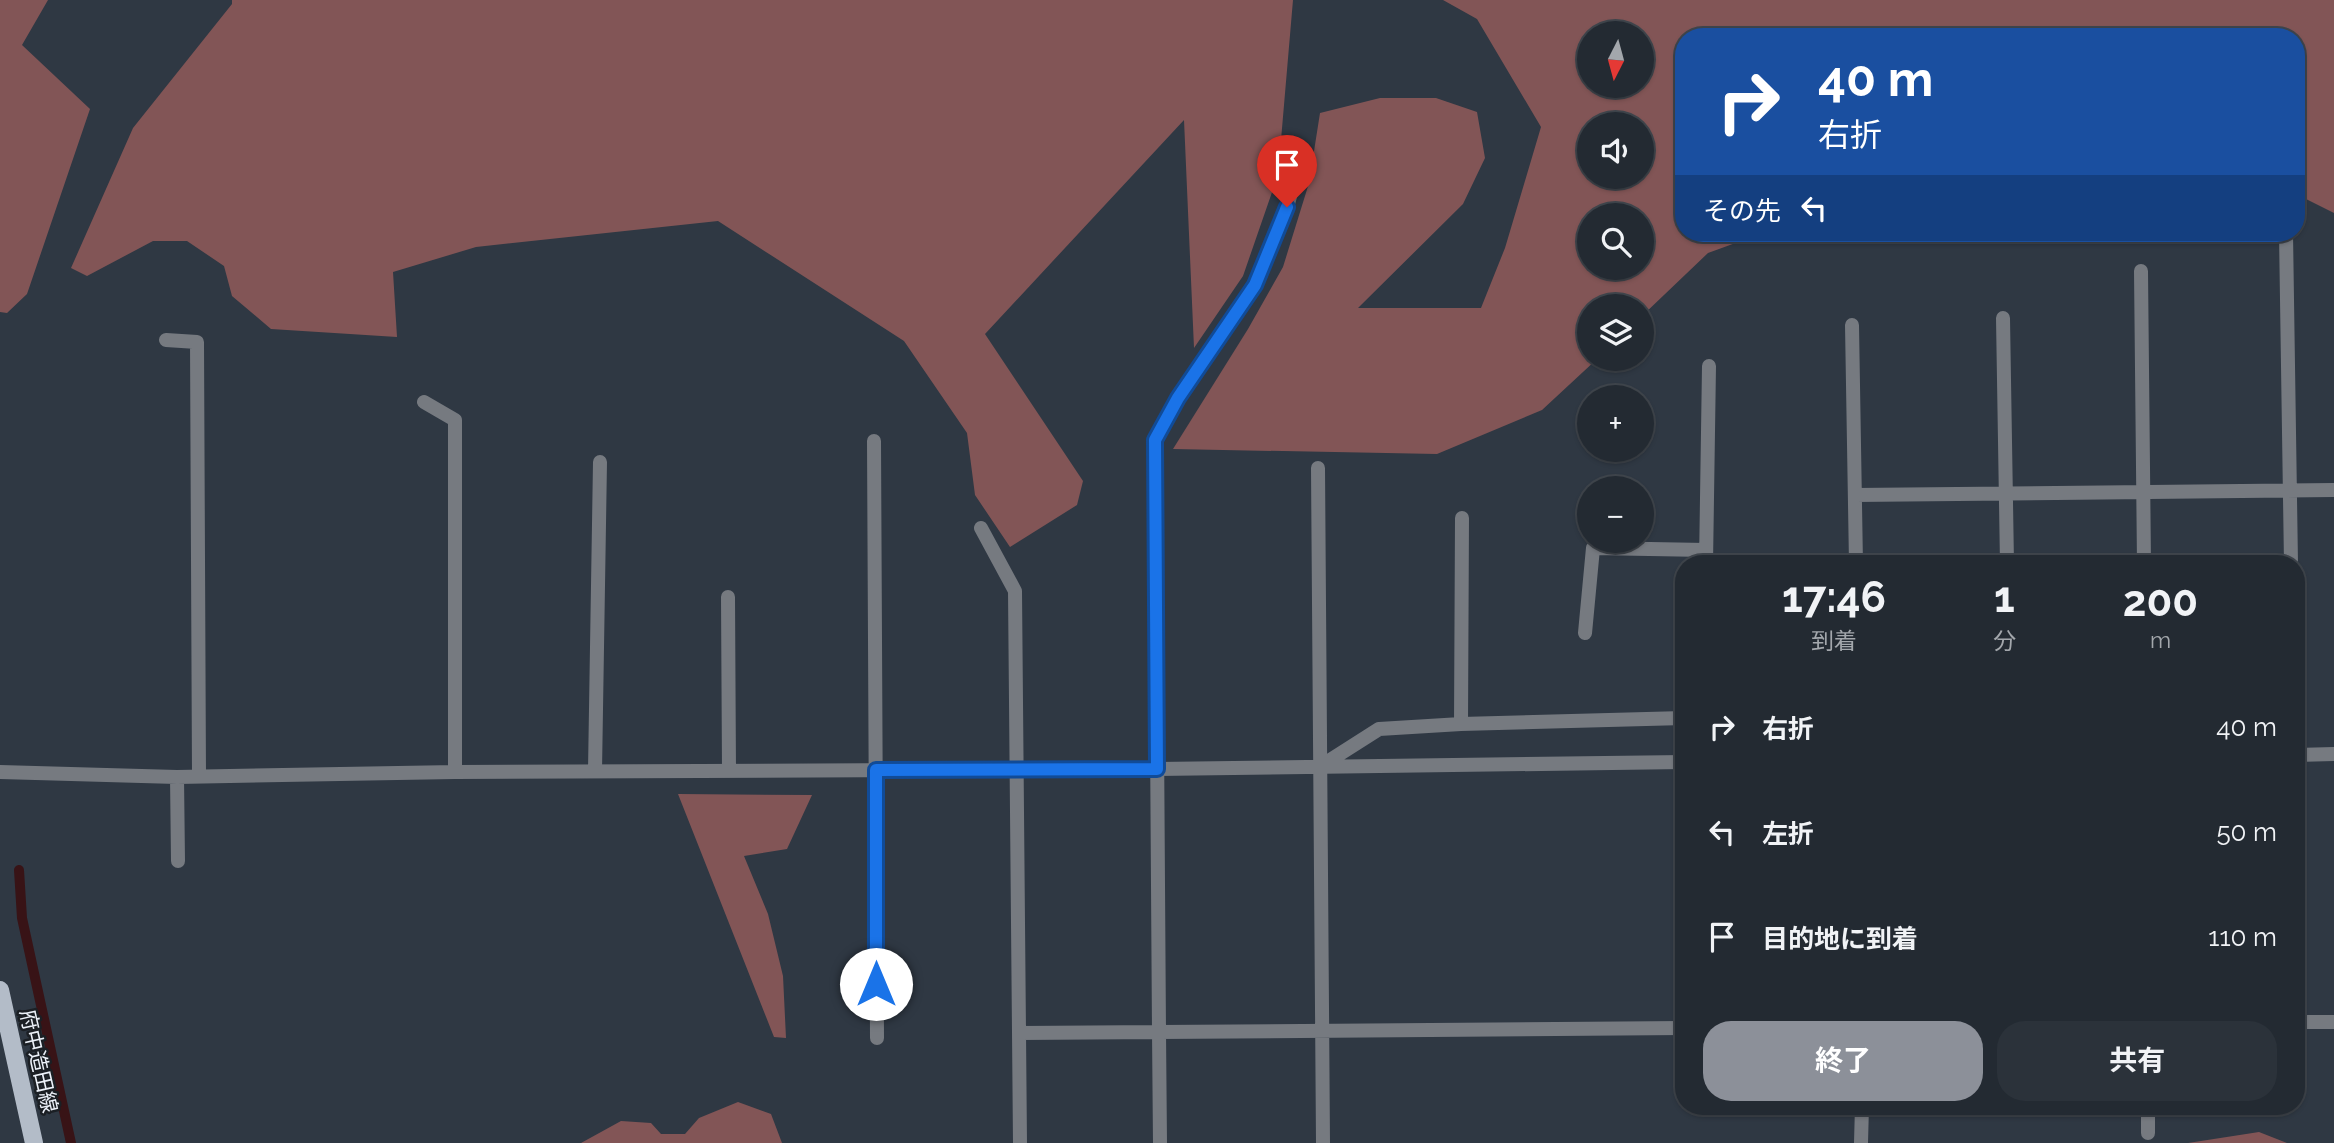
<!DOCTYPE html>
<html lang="ja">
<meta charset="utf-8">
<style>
:root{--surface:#232a32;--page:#2b323a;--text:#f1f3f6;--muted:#a3a7ac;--line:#40464d;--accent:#8c9099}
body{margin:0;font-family:Raleway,"Noto Sans JP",sans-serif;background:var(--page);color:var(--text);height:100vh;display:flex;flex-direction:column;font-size:26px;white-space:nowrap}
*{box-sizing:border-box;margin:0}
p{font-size:23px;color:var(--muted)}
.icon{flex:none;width:38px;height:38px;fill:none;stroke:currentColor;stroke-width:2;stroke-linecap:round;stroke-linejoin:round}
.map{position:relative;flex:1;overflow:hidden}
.side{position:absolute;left:1675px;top:555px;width:630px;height:560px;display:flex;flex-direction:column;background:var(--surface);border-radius:28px;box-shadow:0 2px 5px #0004,0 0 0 2px var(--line)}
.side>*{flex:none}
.top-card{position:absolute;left:1675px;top:28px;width:630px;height:214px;border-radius:28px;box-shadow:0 2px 5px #0004,0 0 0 2px var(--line);background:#1a4fa0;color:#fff;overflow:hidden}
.needle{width:46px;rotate:186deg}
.controls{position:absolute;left:1577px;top:21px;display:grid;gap:14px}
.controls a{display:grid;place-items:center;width:77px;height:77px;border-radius:50%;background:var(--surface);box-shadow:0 2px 5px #0004,0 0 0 2px var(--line);font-size:35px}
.pin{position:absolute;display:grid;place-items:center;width:60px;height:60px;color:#fff;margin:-72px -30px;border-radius:50% 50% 50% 0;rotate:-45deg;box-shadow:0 0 7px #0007}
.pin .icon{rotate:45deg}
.me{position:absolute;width:77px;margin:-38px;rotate:0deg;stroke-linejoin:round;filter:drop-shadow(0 0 5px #0008)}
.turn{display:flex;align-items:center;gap:24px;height:147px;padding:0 28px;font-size:32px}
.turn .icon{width:91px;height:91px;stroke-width:2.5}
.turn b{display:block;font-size:49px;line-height:60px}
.then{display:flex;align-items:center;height:66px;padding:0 28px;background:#0003;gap:14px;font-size:26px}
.eta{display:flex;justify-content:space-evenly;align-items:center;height:119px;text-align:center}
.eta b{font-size:42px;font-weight:700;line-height:49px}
.button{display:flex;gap:14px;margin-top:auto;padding:14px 28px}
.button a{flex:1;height:80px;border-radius:28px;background:var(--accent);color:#fff;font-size:28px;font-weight:700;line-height:80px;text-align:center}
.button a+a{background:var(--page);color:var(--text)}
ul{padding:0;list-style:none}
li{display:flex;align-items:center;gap:21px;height:105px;padding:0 28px}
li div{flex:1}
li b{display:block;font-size:26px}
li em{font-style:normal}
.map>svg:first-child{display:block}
.forest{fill:#825556;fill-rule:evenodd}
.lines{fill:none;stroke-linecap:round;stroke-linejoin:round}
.stream{stroke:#381316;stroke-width:10}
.minor{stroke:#767a80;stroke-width:14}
.primary{stroke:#b3bcc8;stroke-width:18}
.route-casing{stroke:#114b97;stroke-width:18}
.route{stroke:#1a73e8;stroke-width:12}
.labels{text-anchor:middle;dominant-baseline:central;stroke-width:5;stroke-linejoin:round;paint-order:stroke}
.street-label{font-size:21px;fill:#ecf1f9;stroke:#1b1f24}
</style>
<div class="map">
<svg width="2334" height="1143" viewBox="0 0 2334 1143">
<rect width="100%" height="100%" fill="#2f3843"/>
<!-- forest -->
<path class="forest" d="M0,0h48l-26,45 68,64 -63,185 -20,19 -7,-1z
M232,0h1061l-15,175 -35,101 -49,72 -10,-228 -199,214 98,147 -6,24 -67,42 -35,-52 -8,-62 -63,-92 -186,-120 -242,26 -83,25 4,65 -126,-8 -39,-33 -8,-30 -37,-25h-34l-66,35 -16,-8 62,-140 99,-124z
M1443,0h891v213l-38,-19v-157h-612v196h79l-55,20 -66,63v-10h-53v53h8l-55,51 -105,44 -264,-5 75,-120 35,-62 26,-84 11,-70 60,-15h56l41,14 8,46 -22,46 -105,104h123l24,-60 36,-121 -64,-108zM1642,33v53h-53v-53zM1642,124v53h-53v-53zM1642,215v53h-53v-53z
M678,794l134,1 -25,54 -43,7 24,58 15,62 3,62 -12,-1z
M738,1102l33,12 11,29h-201l40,-22 30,2 10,11h24l14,-16z
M2259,1132l28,11h-99z"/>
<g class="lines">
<!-- stream -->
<path class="stream" d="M19,870l3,48 49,225"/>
<!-- minor -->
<path class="minor" d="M1301,157l-14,50 -32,78 -77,113 -23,42 4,592 525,-4
M2286,233l5,331
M2141,271l3,293
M2003,318l4,246
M1852,325l4,239
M166,340l31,2 2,434
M424,402l31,18v352
M874,441l3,597
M1318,468l5,675
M1855,495l479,-5
M981,528l34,63 5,552
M1706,564l3,-198
M728,597l1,174
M1585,633l8,-85 113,2
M1461,724l1,-206
M2296,755l38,-1
M1321,766l58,-37 82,-5 223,-6
M595,771l5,-309
M0,772l177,5 278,-5 702,-3 527,-7
M177,777l1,84
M2296,887l2,135
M2296,1022h38
M1020,1033l139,-1 1,111
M2148,1106v27
M1861,1143l1,-37"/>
<!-- primary -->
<path class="primary" d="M0,990l34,153"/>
</g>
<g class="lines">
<!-- route casing -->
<g class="route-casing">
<path id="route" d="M876,984v-214l281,-1 -2,-329 23,-42 77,-113 32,-78"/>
</g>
<!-- route -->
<use href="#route" class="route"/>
</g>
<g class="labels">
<!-- street labels -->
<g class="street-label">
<text transform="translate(39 1061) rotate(77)">府中造田線</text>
</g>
</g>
</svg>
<div class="controls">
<a><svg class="needle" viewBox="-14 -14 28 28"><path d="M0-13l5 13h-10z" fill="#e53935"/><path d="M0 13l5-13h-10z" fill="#a3a7ac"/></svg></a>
<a><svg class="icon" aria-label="sound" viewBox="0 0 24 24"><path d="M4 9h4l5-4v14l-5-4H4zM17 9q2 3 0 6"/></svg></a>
<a><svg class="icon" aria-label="search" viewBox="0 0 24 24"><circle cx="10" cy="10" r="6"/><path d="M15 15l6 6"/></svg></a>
<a><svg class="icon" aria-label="layers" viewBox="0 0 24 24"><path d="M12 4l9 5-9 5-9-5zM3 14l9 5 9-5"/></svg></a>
<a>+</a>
<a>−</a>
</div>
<div class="pin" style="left:1287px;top:207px;background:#d93025"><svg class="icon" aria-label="arrive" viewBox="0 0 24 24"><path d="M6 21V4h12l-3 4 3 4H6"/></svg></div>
<svg class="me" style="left:876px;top:984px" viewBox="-20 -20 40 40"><circle r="19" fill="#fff"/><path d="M0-13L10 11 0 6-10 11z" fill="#1a73e8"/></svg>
<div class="top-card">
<div class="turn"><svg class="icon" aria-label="right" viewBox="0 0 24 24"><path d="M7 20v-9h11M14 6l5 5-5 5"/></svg><div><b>40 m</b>右折</div></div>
<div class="then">その先<svg class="icon" aria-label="left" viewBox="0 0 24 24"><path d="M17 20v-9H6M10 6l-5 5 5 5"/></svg></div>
</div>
<section class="side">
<div class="eta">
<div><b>17:46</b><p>到着</p></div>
<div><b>1</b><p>分</p></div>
<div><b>200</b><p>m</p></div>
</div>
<ul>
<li><svg class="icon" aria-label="right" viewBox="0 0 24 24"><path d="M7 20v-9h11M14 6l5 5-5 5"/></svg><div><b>右折</b></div><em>40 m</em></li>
<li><svg class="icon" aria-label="left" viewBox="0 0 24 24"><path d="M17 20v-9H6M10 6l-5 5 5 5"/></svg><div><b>左折</b></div><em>50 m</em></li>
<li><svg class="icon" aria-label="arrive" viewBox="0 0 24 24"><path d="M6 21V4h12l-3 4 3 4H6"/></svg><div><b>目的地に到着</b></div><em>110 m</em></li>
</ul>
<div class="button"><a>終了</a><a>共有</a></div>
</section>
</div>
